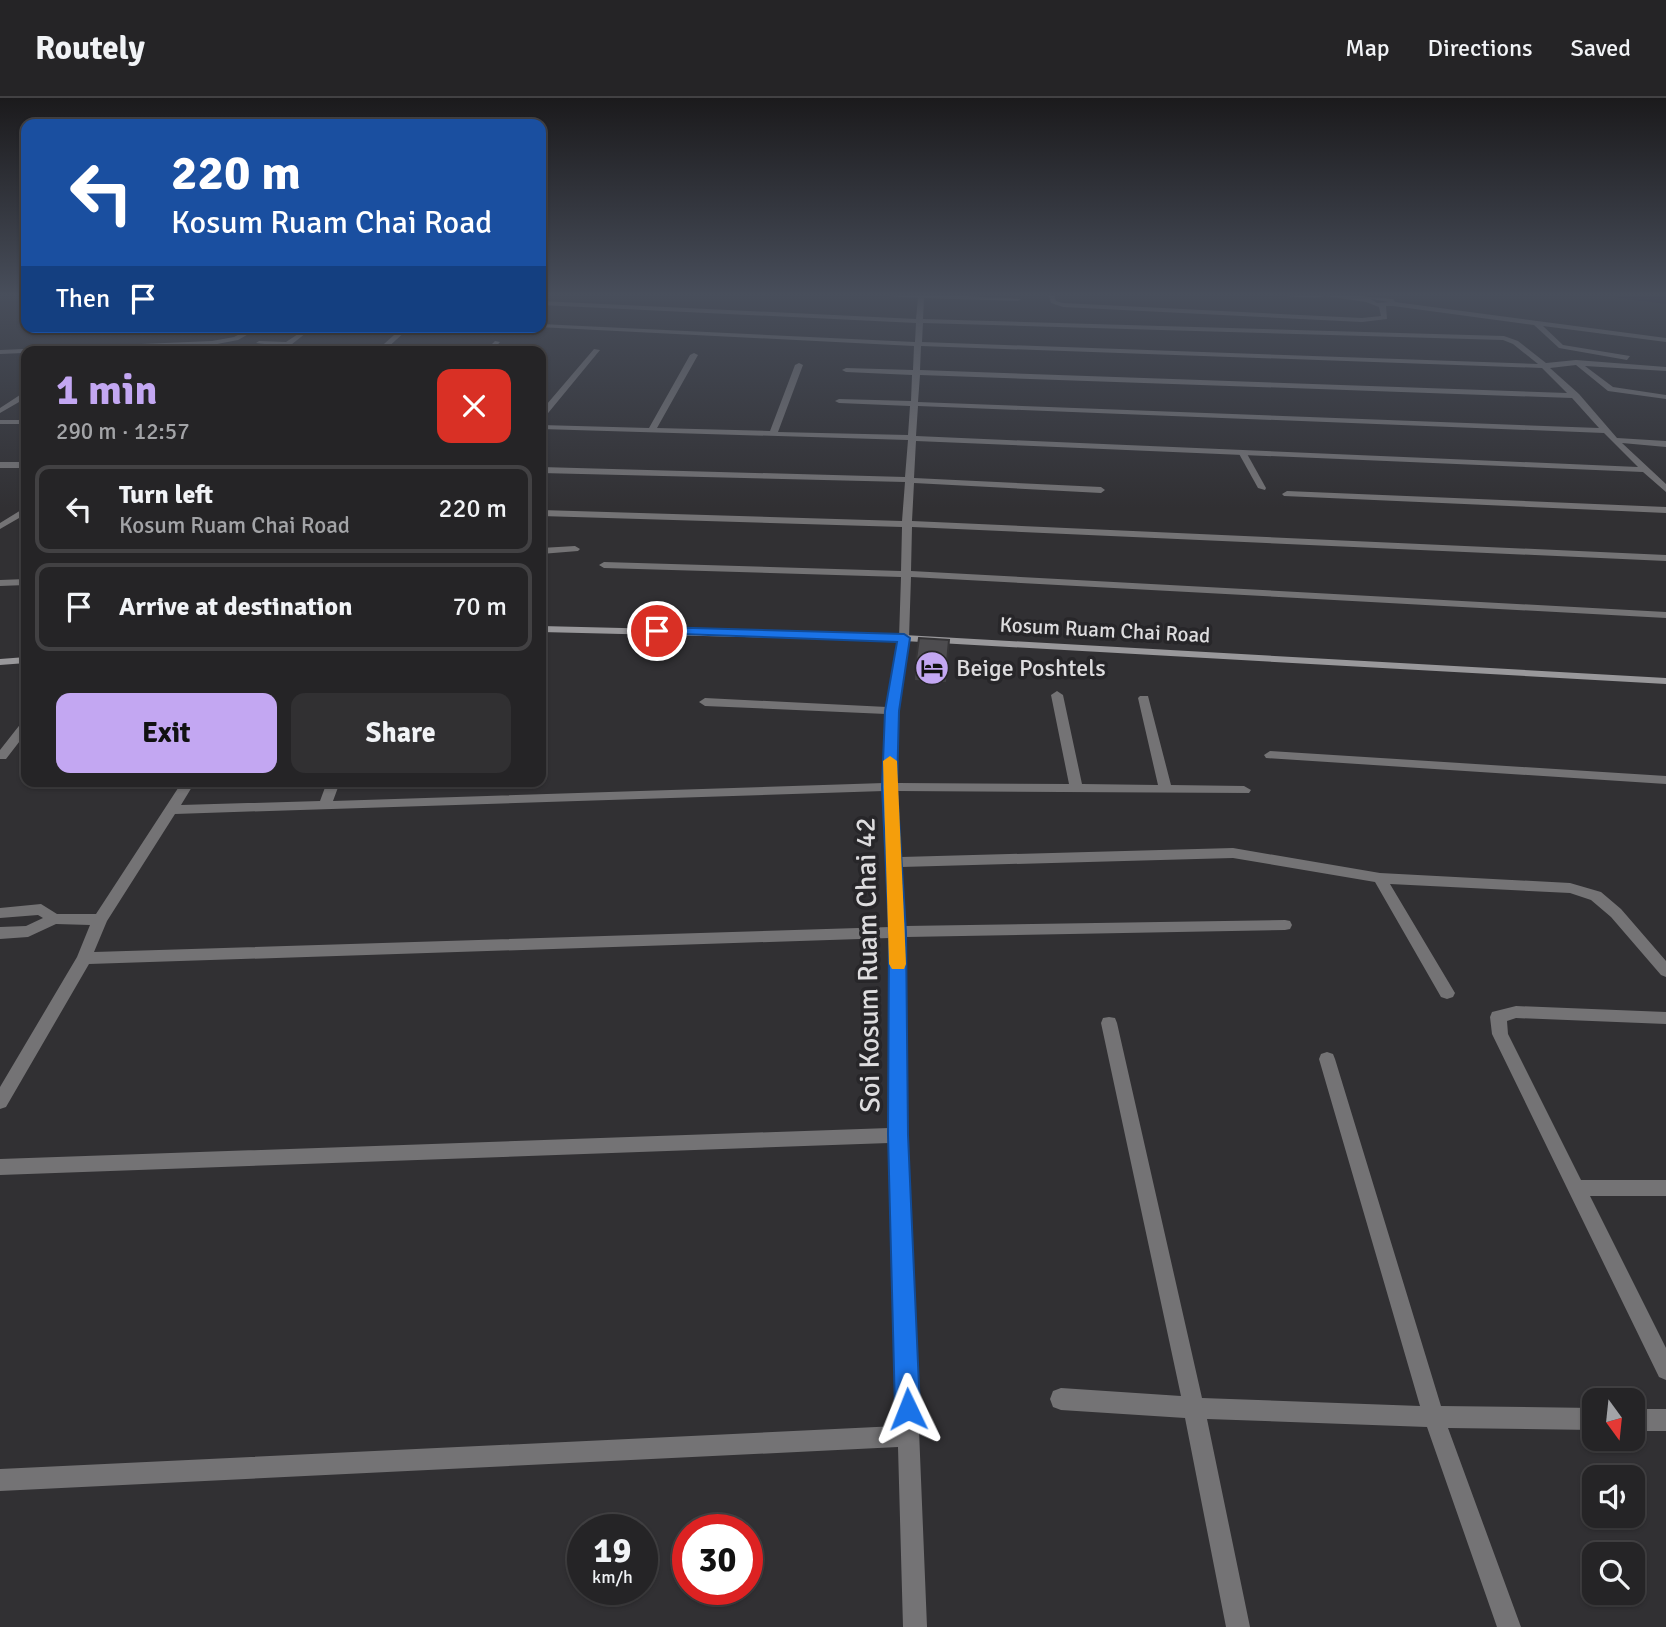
<!DOCTYPE html>
<meta charset="utf-8">
<style>
:root{--surface:#252426;--page:#313032;--text:#f1f3f6;--muted:#a3a4a7;--line:#424143;--accent:#c3a7f2}
body{margin:0;font-family:Signika,sans-serif;background:var(--page);color:var(--text);height:100vh;display:flex;flex-direction:column;font-size:26px;white-space:nowrap}
*{box-sizing:border-box;margin:0}
p{font-size:23px;color:var(--muted)}
.icon{flex:none;width:38px;height:38px;fill:none;stroke:currentColor;stroke-width:2;stroke-linecap:round;stroke-linejoin:round}
.map{position:relative;flex:1;overflow:hidden}
.side{position:absolute;left:21px;top:248px;width:525px;height:441px;display:flex;flex-direction:column;background:var(--surface);border-radius:14px;box-shadow:0 2px 5px #0004,0 0 0 2px var(--line)}
.side>*{flex:none}
.banner{position:absolute;left:21px;top:21px;width:525px;height:214px;border-radius:14px;box-shadow:0 2px 5px #0004,0 0 0 2px var(--line);background:#1a4fa0;color:#fff;overflow:hidden}
.needle{width:46px;rotate:165deg}
.buttons{position:absolute;left:1582px;top:1290px;display:grid;gap:14px}
.buttons a{display:grid;place-items:center;width:63px;height:63px;border-radius:14px;background:var(--surface);box-shadow:0 2px 5px #0004,0 0 0 2px var(--line);font-size:35px}
.speed{position:absolute;left:567px;top:1416px;display:flex;gap:14px;font-size:35px;font-weight:700;text-align:center}
.speed>*{display:grid;place-content:center;width:91px;height:91px;border-radius:50%;background:var(--surface);box-shadow:0 2px 5px #0004,0 0 0 2px var(--line);line-height:1}
.speed small{font-size:18px;font-weight:400}
.speed .limit{border:10px solid #d22;background:#fff;color:#111}
.pin{position:absolute;display:grid;place-items:center;width:60px;height:60px;color:#fff;margin:-30px;border:4px solid #fff;border-radius:50%;box-shadow:0 2px 7px #0007}
.me{position:absolute;width:77px;margin:-38px;rotate:358deg;stroke-linejoin:round;filter:drop-shadow(0 0 5px #0008)}
.turn{display:flex;align-items:center;gap:24px;height:147px;padding:0 35px;font-size:32px}
.turn .icon{width:91px;height:91px;stroke-width:2.5}
.turn b{display:block;font-size:49px;line-height:60px}
.then{display:flex;align-items:center;height:66px;padding:0 35px;background:#0003;gap:14px;font-size:26px}
.round{display:grid;place-items:center;flex:none;width:74px;height:74px;border-radius:14px;background:var(--page)}
.overview{display:flex;align-items:center;justify-content:space-between;height:119px;padding:0 35px}
h1{font-size:42px;font-weight:800;line-height:52px;color:var(--accent)}
.cta{display:flex;gap:14px;margin-top:auto;padding:14px 35px}
.cta a{flex:1;height:80px;border-radius:14px;background:var(--accent);color:#111;font-size:28px;font-weight:800;line-height:80px;text-align:center}
.cta a+a{background:var(--page);color:var(--text)}
ul{padding:0;list-style:none}
li{display:flex;align-items:center;gap:21px;height:88px;margin:0 14px 10px;padding:0 21px;border:4px solid var(--line);border-radius:14px}
li div{flex:1}
li b{display:block;font-size:26px}
li em{font-style:normal}
header{display:flex;align-items:center;gap:42px;box-sizing:border-box;height:98px;padding:0 35px;background:var(--surface);border-bottom:2px solid var(--line)}
header strong{font-size:33px}
nav{display:flex;gap:38px;margin-inline-start:auto;font-size:24px}
.map>svg:first-child{display:block}
.lines{fill:none;stroke-linecap:round;stroke-linejoin:round}
.canal{fill:#231636;fill-rule:evenodd}
.lane{fill:#747375;fill-rule:evenodd}
.street{fill:#747375;fill-rule:evenodd}
.secondary{fill:#99989b;fill-rule:evenodd}
.wall{fill:#424144}
.building{fill:#4d4c4f;stroke:#363537;stroke-width:2}
.route{fill:#1a73e8;stroke:#114b97;stroke-width:2}
.slow{fill:#f59e0b}
.labels{text-anchor:middle;dominant-baseline:central;stroke-width:7;stroke-linejoin:round;paint-order:stroke}
.far-street-label{font-size:21px;fill:#dddcde;stroke:#272629}
.poi-label{font-size:24px;fill:#dddcde;stroke:#272629;text-anchor:start}
.near-street-label{font-size:28px;fill:#dddcde;stroke:#272629}
</style>
<header>
<strong>Routely</strong>
<nav><a>Map</a><a>Directions</a><a>Saved</a></nav>
</header>
<div class="map">
<svg width="1666" height="1529" viewBox="0 0 1666 1529">
<rect width="100%" height="100%" fill="#313033"/>
<g class="lines">
<!-- canal -->
<path class="canal" d="M1612,196l54,2v8l-47,-6z"/>
<!-- lane -->
<path class="lane" d="M1239,352l7,2 20,36 -1,2 -7,-2 -20,-36z"/>
<!-- street -->
<path class="street" d="M860,196h64l97,5 -3,2 -94,-3 -1,21 581,17 14,5 28,22 30,-3 90,7v4l-81,-5 28,21 53,8v4l-58,-8 -32,-26 -26,3 29,26 38,44 49,3v6l-44,-4 44,41v8l-23,-20 -727,-31 -2,37 187,9 4,3 -4,3 -187,-10 -2,38 754,34v6l-754,-34 -1,44 755,41v6l-755,-41 -2,61 -11,73 -1,72 172,1 -18,-89 6,-4 6,4 19,89 76,1 -20,-87 2,-2h8l23,89 73,1 7,4 -2,3 -352,-2 4,66 332,-9 147,25 190,10 31,9 20,17 45,52v16l-5,-2 -50,-58 -20,-17 -21,-7 -180,-9 65,109 -2,4 -6,2 -6,-2 -66,-115 -142,-24 -332,9 4,59 380,-6 5,1 2,4 -2,4 -5,1 -379,7 1,198 20,492h-24l-5,-180 -898,44v-22l897,-43 -8,-283 -889,32v-16l889,-31 1,-190 -801,26 -83,143 -6,2v-22l77,-130 13,-32 -34,-1 -28,13 -28,2v-12l26,-1 17,-8 -5,-3 -38,3v-10l41,-4 16,10h39l86,-132h13l-14,23 139,-4 7,-19h13l-7,19 551,-18 2,-69 -181,-8 -6,-4 6,-4 182,9 12,-69 2,-61 -297,-9 -5,-3 5,-3 297,9 1,-44 -361,-11v-6l361,11 3,-39 -364,-9v-6l364,10 3,-37 -367,-11v-4l108,3 41,-73 4,-2 4,2 -41,73 113,3 25,-66 4,-2 4,2 -25,67 130,3 2,-29 -71,-3 -4,-2 4,-2 72,2 1,-26 -66,-3 -4,-2 4,-2 67,2 1,-24 -376,-19h3v-3l374,18 1,-19 -375,-18v-4l375,18 2,-21zM923,225l580,17 10,4 25,20 -616,-22zM921,248l621,22 25,25 -647,-23zM920,277l652,23 27,30 -681,-26zM918,308l686,27 34,34 -722,-31zM884,693l6,136 -796,25 13,-31 68,-107z
M1048,196h6l2,7 7,2 299,15 19,-2 -2,-9 -13,-5 -41,-6 -10,2 -59,-4h81l56,5 2,3 271,36v4l-123,-16 20,19 67,11 -3,4 -68,-12 -25,-23 -141,-19h-7l1,13 -25,3 -299,-15 -12,-4zM1371,201l18,3 -12,1z
M253,229h8l-23,13 -26,5 -212,9v-4l212,-9 22,-4z
M403,229h7l-27,25h-8z
M301,234l5,1 -24,19h-8l7,-6 -25,-3 3,-2 27,1z
M495,243l5,1 -9,10h-7z
M594,251l6,1 -56,68h-3v-7z
M23,295h3v5l-26,15v-5z
M0,322h26v4h-26z
M0,364h26v6h-26z
M1287,393l379,16v6l-382,-17 -2,-2z
M26,409v7l-26,15v-6z
M575,448l5,3 -2,2 -37,3v-6z
M26,481v6l-26,1v-6z
M26,623v12l-20,26h-6v-9l22,-28z
M1270,653l396,25v8l-400,-26 -2,-3z
M1516,908l150,6v12l-150,-6 -9,3 1,13 73,146h85v16h-76l76,152v32l-7,-3 -167,-343 -2,-17 2,-5z
M1109,919l6,1 2,5 85,375 218,8 -101,-347 2,-5 6,-2 6,2 2,5 106,347 153,2v22l-146,-2 73,199h-24l-70,-200 -220,-8 43,208h-24l-41,-209 -124,-8 -8,-3 -3,-8 3,-8 8,-3 120,8 -80,-373 2,-5z
M1633,1311h33v22h-33z"/>
<!-- secondary -->
<path class="secondary" d="M541,528l363,9 762,43v6l-762,-43 -363,-9z
M26,559v6l-26,2v-6z"/>
</g>
<!-- wall -->
<path class="wall" d="M949,542l-3,42 -31,-2 1,-20z"/>
<!-- building -->
<path class="building" d="M919,540l30,2 -2,22 -31,-2z"/>
<!-- sky -->
<linearGradient id="sky" x2="0" y2="1"><stop stop-color="#1b1a1c"/><stop offset="0.48" stop-color="#484e5b"/><stop offset="1" stop-color="#484e5b" stop-opacity="0"/></linearGradient>
<rect width="1666" height="410" fill="url(#sky)"/>
<!-- route -->
<path class="route" d="M657,529l247,7 6,4 -11,73 -2,76 9,145 2,203 12,274 -4,9 -8,3 -9,-3 -4,-9 -7,-274 1,-203 -7,-145 3,-76 12,-69 -244,-9v-5z"/>
<!-- slow -->
<path class="slow" d="M890,658l7,5 9,203 -2,5h-12l-3,-5 -6,-203z"/>
<!-- icons -->
<defs>
<g id="hotel-disc" transform="scale(1.75)"><circle r="9.5" fill="#c3a7f2" stroke="#272629"/><path d="M-6-4.5h1.5V1H6V5H4.5V3h-9V5H-6ZM-4 0a1.8 1.8 0 1 1 3.6 0ZM.5 0V-2.5h3Q6-2.5 6 0Z" fill="#111"/></g>
</defs>
<g fill-rule="evenodd">
<use href="#hotel-disc" x="932" y="570"/>
</g>
<g class="labels">
<!-- far-street labels -->
<g class="far-street-label">
<text transform="translate(1105 532) rotate(3)">Kosum Ruam Chai Road</text>
</g>
<!-- poi labels -->
<g class="poi-label">
<text x="956" y="570">Beige Poshtels</text>
</g>
<!-- near-street labels -->
<g class="near-street-label">
<text transform="translate(868 867) rotate(-91)">Soi Kosum Ruam Chai 42</text>
</g>
</g>
</svg>
<div class="buttons">
<a><svg class="needle" viewBox="-14 -14 28 28"><path d="M0-13l5 13h-10z" fill="#e53935"/><path d="M0 13l5-13h-10z" fill="#a3a4a7"/></svg></a>
<a><svg class="icon" aria-label="sound" viewBox="0 0 24 24"><path d="M4 9h4l5-4v14l-5-4H4zM17 9q2 3 0 6"/></svg></a>
<a><svg class="icon" aria-label="search" viewBox="0 0 24 24"><circle cx="10" cy="10" r="6"/><path d="M15 15l6 6"/></svg></a>
</div>
<div class="speed"><div>19<small>km/h</small></div><div class="limit">30</div></div>
<div class="pin" style="left:657px;top:533px;background:#d93025"><svg class="icon" aria-label="arrive" viewBox="0 0 24 24"><path d="M6 21V4h12l-3 4 3 4H6"/></svg></div>
<svg class="me" style="left:908px;top:1311px" viewBox="-20 -20 40 40"><path d="M0-17L14 15 0 8-14 15z" fill="#1a73e8" stroke="#fff" stroke-width="4"/></svg>
<div class="banner">
<div class="turn"><svg class="icon" aria-label="left" viewBox="0 0 24 24"><path d="M17 20v-9H6M10 6l-5 5 5 5"/></svg><div><b>220 m</b>Kosum Ruam Chai Road</div></div>
<div class="then">Then<svg class="icon" aria-label="arrive" viewBox="0 0 24 24"><path d="M6 21V4h12l-3 4 3 4H6"/></svg></div>
</div>
<section class="side">
<div class="overview"><div><h1>1 min</h1><p>290 m · 12:57</p></div><a class="round" style="background:#d93025;color:#fff"><svg class="icon" aria-label="close" viewBox="0 0 24 24"><path d="M6 6l12 12M18 6L6 18"/></svg></a></div>
<ul>
<li><svg class="icon" aria-label="left" viewBox="0 0 24 24"><path d="M17 20v-9H6M10 6l-5 5 5 5"/></svg><div><b>Turn left</b><p>Kosum Ruam Chai Road</p></div><em>220 m</em></li>
<li><svg class="icon" aria-label="arrive" viewBox="0 0 24 24"><path d="M6 21V4h12l-3 4 3 4H6"/></svg><div><b>Arrive at destination</b></div><em>70 m</em></li>
</ul>
<div class="cta"><a>Exit</a><a>Share</a></div>
</section>
</div>
